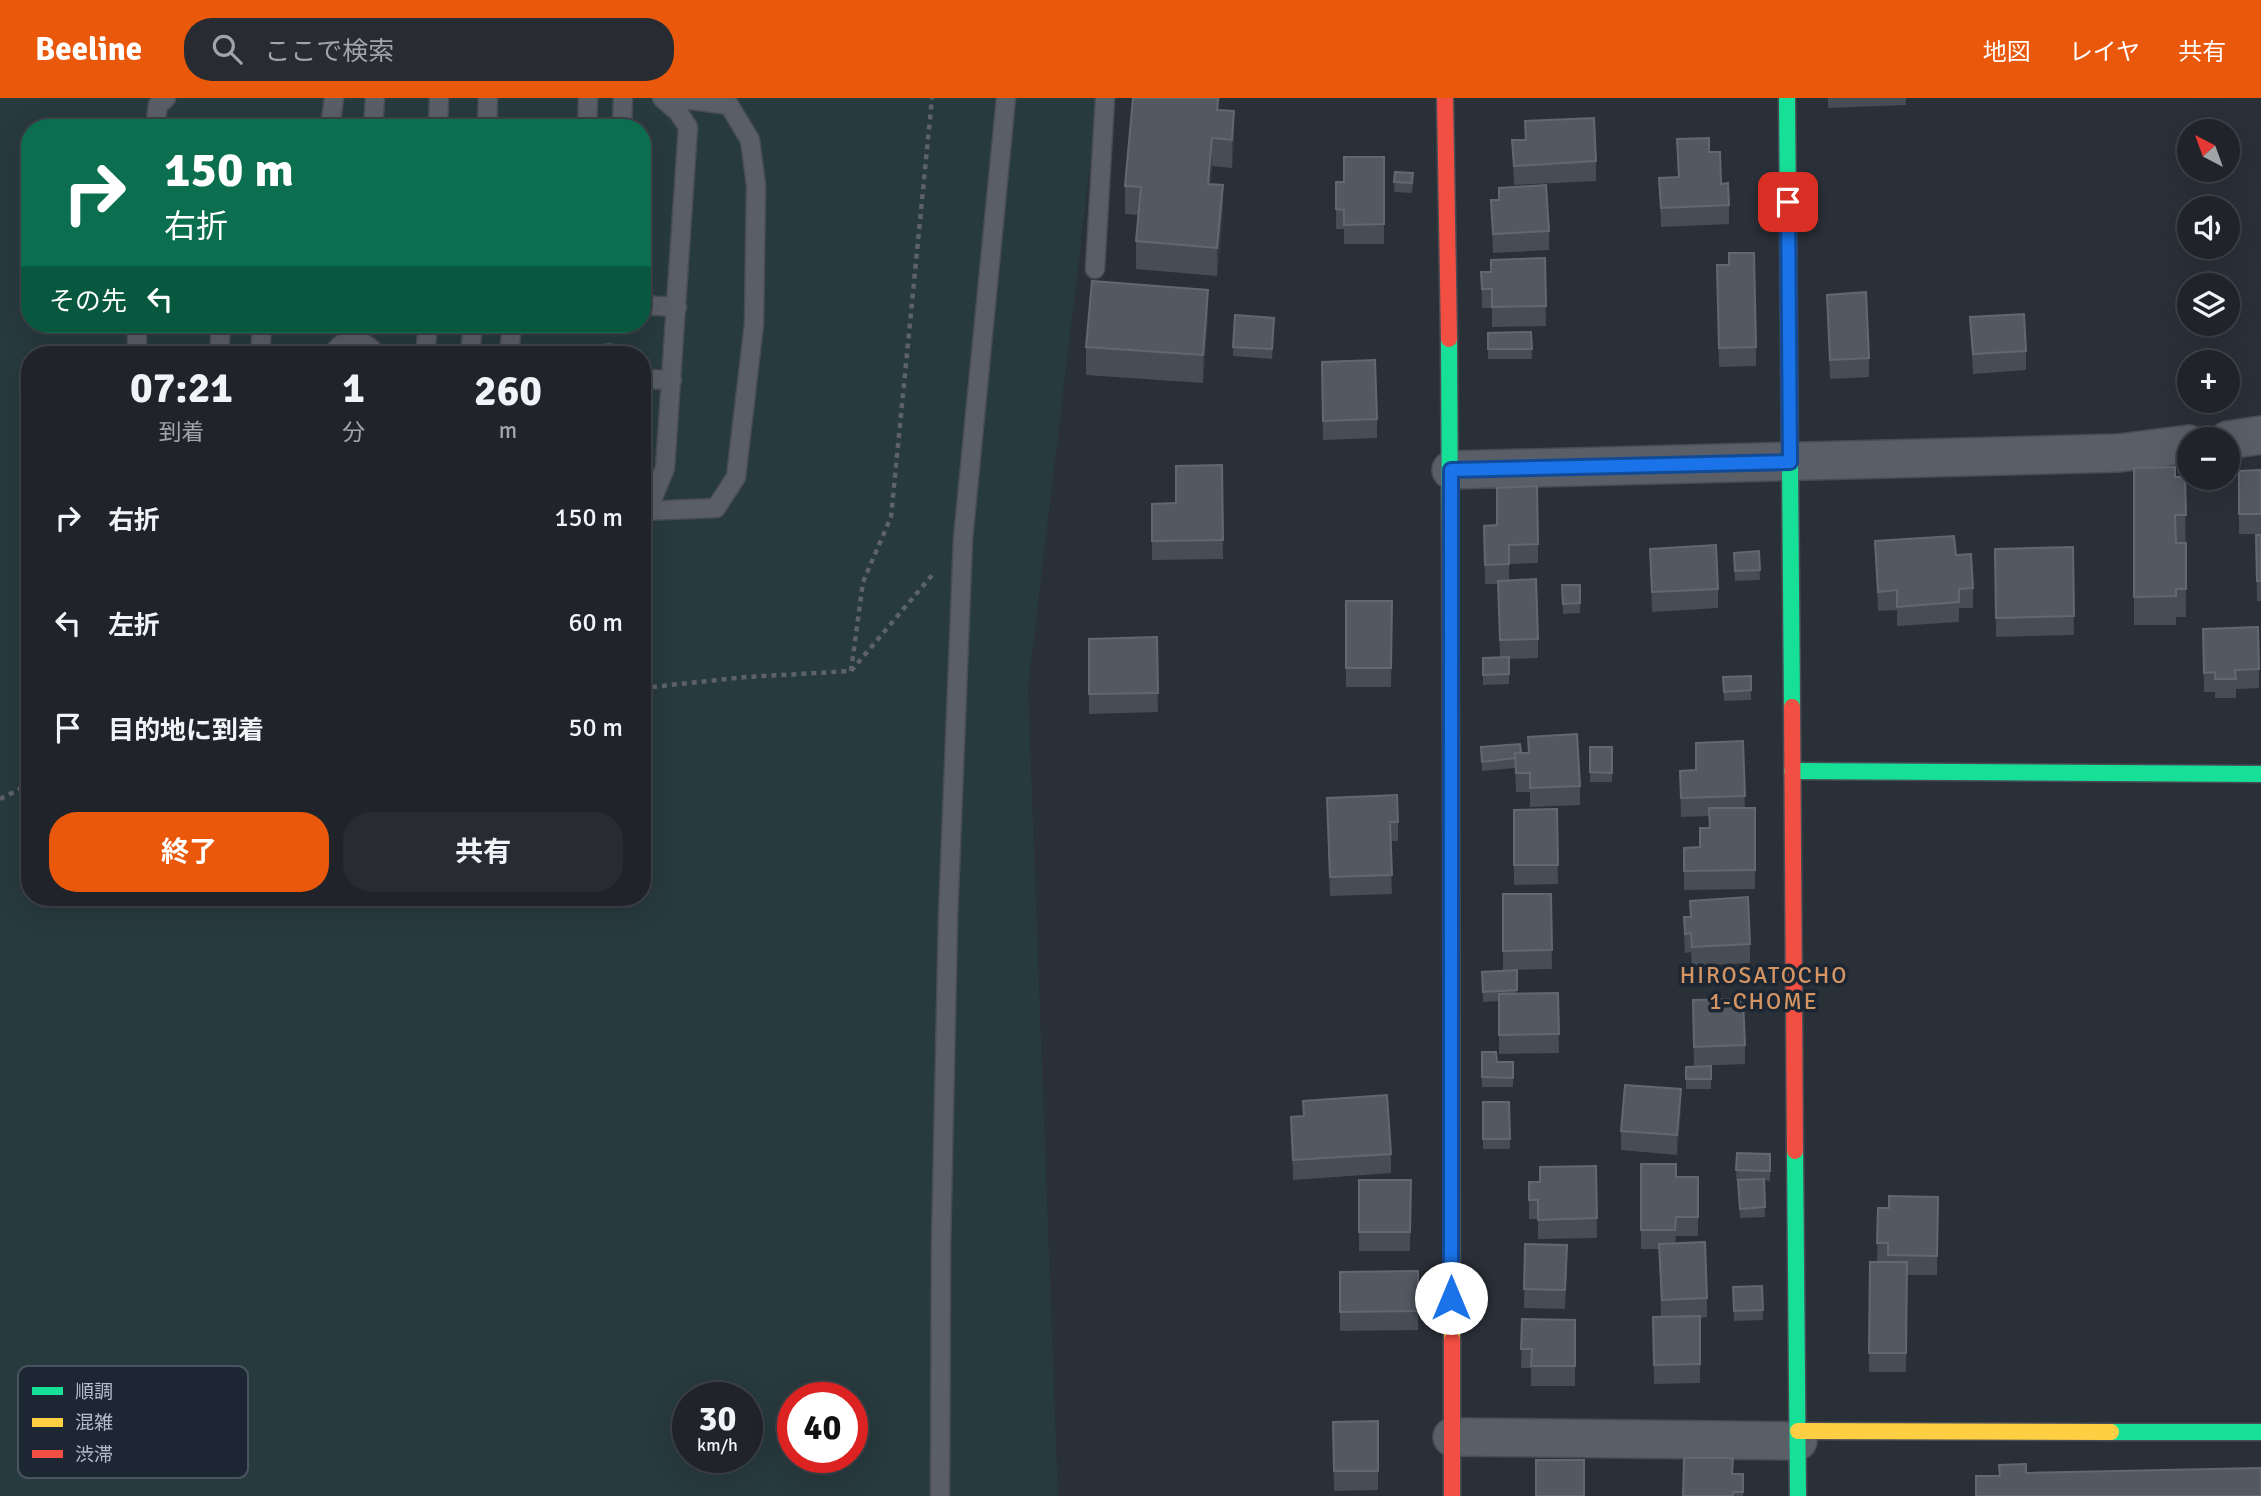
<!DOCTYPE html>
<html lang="ja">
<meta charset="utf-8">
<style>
:root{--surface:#20242a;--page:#282c32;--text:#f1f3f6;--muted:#a2a4a8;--line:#3d4147;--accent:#ea580c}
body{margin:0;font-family:Signika,"Noto Sans JP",sans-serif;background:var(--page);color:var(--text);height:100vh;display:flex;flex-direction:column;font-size:26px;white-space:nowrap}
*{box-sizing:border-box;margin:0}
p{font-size:23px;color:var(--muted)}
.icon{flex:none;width:38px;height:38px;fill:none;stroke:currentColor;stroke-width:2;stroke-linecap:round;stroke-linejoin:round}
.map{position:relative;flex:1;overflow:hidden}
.panel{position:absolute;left:21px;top:248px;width:630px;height:560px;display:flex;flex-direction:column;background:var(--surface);border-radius:28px;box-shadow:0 7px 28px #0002,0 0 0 2px var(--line)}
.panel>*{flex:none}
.hud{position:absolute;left:21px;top:21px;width:630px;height:214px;border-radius:28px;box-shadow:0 7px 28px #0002,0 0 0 2px var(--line);background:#0b6e4f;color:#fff;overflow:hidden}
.needle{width:46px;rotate:319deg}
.tools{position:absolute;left:2177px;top:21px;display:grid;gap:14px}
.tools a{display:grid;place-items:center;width:63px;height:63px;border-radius:50%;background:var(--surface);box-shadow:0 7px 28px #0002,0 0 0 2px var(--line);font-size:35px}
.speed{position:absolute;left:672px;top:1284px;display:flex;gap:14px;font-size:35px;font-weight:700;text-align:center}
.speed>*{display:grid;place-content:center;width:91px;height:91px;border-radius:50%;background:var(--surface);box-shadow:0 7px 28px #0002,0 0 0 2px var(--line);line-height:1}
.speed small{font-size:18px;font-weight:400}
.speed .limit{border:10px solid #d22;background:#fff;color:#111}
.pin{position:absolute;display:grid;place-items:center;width:60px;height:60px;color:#fff;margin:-30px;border-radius:14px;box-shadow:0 4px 10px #0006}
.me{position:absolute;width:77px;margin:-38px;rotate:0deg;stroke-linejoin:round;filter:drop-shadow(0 0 5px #0008)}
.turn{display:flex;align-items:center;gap:24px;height:147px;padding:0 28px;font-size:32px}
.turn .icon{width:91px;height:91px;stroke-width:2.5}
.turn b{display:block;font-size:49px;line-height:60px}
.then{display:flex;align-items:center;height:66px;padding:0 28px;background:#0003;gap:14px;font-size:26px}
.eta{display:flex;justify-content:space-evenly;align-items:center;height:119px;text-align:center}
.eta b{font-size:42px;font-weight:700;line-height:49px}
.primary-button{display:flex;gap:14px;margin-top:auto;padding:14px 28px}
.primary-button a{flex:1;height:80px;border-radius:28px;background:var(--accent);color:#fff;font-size:28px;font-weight:700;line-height:80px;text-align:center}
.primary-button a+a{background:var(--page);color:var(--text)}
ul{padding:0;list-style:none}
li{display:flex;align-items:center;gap:21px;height:105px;padding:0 28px}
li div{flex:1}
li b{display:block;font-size:26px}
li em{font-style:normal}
header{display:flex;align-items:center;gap:42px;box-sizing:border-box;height:98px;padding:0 35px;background:var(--accent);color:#fff}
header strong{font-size:33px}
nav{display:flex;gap:38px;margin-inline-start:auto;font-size:24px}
.search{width:490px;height:63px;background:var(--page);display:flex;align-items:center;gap:18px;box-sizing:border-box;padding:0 24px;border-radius:28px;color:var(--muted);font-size:26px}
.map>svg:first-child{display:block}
.green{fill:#273a3e;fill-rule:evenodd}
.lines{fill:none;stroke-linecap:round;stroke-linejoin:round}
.lane-casing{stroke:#484c55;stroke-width:21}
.street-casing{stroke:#484c55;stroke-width:40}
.fast-casing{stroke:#484c55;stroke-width:19}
.slow-casing{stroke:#484c55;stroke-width:19}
.jam-casing{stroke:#484c55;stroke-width:19}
.path{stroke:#5c6268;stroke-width:4.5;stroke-dasharray:5 5;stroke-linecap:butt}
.lane{stroke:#5a5e66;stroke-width:18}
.street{stroke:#5a5e66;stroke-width:37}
.fast{stroke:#16e098;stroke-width:16}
.slow{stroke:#ffcf43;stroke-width:16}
.jam{stroke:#f24e42;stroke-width:16}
.wall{fill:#474c55}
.shaded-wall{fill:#373c44}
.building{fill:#535861;stroke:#626872;stroke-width:2}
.route-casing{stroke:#114b97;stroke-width:18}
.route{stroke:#1a73e8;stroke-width:12}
.labels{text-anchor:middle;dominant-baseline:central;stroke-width:7;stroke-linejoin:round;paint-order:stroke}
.neighbourhood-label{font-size:23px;letter-spacing:2px;fill:#d59563;stroke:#1d2633}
.key{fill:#1d2633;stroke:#4a5360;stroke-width:2}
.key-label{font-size:19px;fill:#b4bcc9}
</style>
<header>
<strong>Beeline</strong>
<div class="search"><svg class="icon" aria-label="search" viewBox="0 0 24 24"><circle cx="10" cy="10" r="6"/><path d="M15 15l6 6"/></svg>ここで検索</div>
<nav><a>地図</a><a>レイヤ</a><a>共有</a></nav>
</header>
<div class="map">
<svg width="2261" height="1398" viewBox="0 0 2261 1398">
<rect width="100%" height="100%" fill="#2a3038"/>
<!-- green -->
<path class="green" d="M0,0h1098l-70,590 30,808h-1058zM30,30h612v196h-612zM30,257h612v543h-612zM688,1300h59v60h-59zM793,1300h59v60h-59z"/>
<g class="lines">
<!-- lane casing -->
<g class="lane-casing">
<path id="lane" d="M155,30l3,-23 8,-7
M330,30l4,-30
M373,30l2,-30
M438,30l1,-30
M487,30l1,-30
M587,30l1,-30
M622,30l1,-30
M1095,171l10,-171
M642,207l35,2
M137,257v-31
M219,257l2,-31
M260,257l2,-31
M333,257c9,-20 32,-18 43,0
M425,257l3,-31
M470,257l3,-31
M509,257l3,-31
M609,257v-2
M642,281l30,1
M642,406l12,-9 11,-27 23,-341 -10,-15 -16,-14
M642,413l74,-3 20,-31 18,-153 2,-139 -6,-45 -21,-35 -53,-7
M940,1398l1,-249 7,-329 15,-379 43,-441"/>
</g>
<!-- street casing -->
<g class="street-casing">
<path id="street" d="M2228,342l33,-5
M1451,372l668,-17 70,-9
M1452,1339l346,4"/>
</g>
<!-- fast casing -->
<g class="fast-casing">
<path id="fast" d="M1787,0l5,609
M1449,241l2,404
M1792,673l469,3
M1795,1053l3,345
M2111,1334h150"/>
</g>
<!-- slow casing -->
<g class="slow-casing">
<path id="slow" d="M1451,645l1,597
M1798,1333l313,1"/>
</g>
<!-- jam casing -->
<g class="jam-casing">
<path id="jam" d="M1445,0l4,241
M1792,609l3,444
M1452,1242v156"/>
</g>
<!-- path -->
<path class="path" d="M851,573l12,-89 28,-65 41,-419
M642,590l104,-11 105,-6 82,-97
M0,701l22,-11 8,-1"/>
<!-- lane -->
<use href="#lane" class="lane"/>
<!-- street -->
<use href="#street" class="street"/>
<!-- fast -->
<use href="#fast" class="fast"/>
<!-- slow -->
<use href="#slow" class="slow"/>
<!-- jam -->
<use href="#jam" class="jam"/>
</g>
<!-- wall -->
<path class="wall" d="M1828,0h78v7l-78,3z
M1219,12l15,30 -2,28 -20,-2 -2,18 13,29 -6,63 -81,-7v-28l3,-26 -14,-1v-28z
M1525,23l71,40v20l-82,4 -2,-45h13z
M1677,41l32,13 20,53v19l-68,3 -2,-49 19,-1z
M1384,59v87h-40v-15h-8v-28l8,-19z
M1395,74l18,11 -1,10 -18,-1z
M1491,102l58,31v19l-56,3z
M1545,160l1,68 -54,1v-19h-10l-1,-36h10z
M1717,167l39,82v19l-37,1z
M1827,197l42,63v19l-39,2z
M1970,219l56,34v19l-53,4z
M1208,220l-5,65 -117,-8v-28z
M1274,229l-2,32 -39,-3v-9z
M1531,234l1,27h-44v-26z
M1322,264l55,57v19l-54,2z
M1222,367l1,94 -71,1v-56l24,-1z
M2134,370l41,9h10l1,140h-10v8h-42z
M2261,372v64h-22v-63z
M1484,428l54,18v19l-29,1v16l29,59v19l-29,1v25l-26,1v-27h17l-2,-74h-13z
M2256,437h5v66h-4z
M1875,443l81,14 17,33v20h-14v14l-62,4v-16l-19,1z
M2073,449l1,88 -78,2 -1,-88z
M1650,451l68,40v19l-66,4z
M1759,453l1,29 -25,1 -1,-28z
M1562,487h18v28l-17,1z
M1346,503h46l-1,86h-45z
M2203,531l56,40v19l-23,1v9h-21v-6h-11z
M1157,539l1,75 -69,2v-75z
M1723,579l28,13v10l-27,1z
M1528,639l52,49v19l-50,2v-15h-14l-1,-24 -33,3 -1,-24 40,6h7z
M1743,643l2,67h10v81l-71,1v-42l16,-1 9,-19v-12l-28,1 -1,-46 16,-1z
M1590,649h22v35h-22z
M1327,700l71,24v19h-8l2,53 -62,2z
M1557,711l1,75 -44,1v-75z
M1503,796h48l1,75 -49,1z
M1690,803l60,43v19l-58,3 -1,-14 -6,1 -1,-17v-19h6z
M1517,872v24l41,-1 1,60 -60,1v-53l-16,1 -1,-30z
M1693,922l52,25v19l-51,2z
M1482,954l15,10h16v25h-31z
M1711,968v23h-25v-22z
M1303,1003l88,53v19l-98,7 -2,-63 12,-1z
M1483,1004h26l1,47h-27z
M1681,1011l-4,46 -56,-5v-19z
M1737,1055l33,1v27l-6,-1 1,37 -25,1 -2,-38h4h-6z
M1641,1066l35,13h22v59h-22l-1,8 32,54v19l-7,1v65l-46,1 -1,-67h8l-2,-68h-18z
M1596,1068l1,72 -59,1v-20h-9v-37h11v-15z
M1359,1082h52l-1,71h-51z
M1938,1099l-1,78h-30l-1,97h-37l1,-110h7l1,-54h11z
M1525,1146l42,20 -2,45 -41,-1z
M1418,1173v59l-78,1v-59z
M1762,1188l1,34 -29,1 -1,-34z
M1522,1221l53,1v66h-44v-18h-10z
M1378,1323v69l-44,1 -1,-69z
M1743,1376v22h-60z"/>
<!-- shaded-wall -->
<path class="shaded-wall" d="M1218,0h2l-3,40v-28z
M1234,13v29l-2,28v-28z
M1212,40v28l-4,46v-28z
M1223,87v28l-6,63v-28z
M1208,192v28l-5,65v-28z
M1681,991v20l-4,46v-20z"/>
<!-- building -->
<path class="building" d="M1133,0h85l-1,12 17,1 -2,29 -20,-2 -4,46 15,1 -6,63 -81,-7 5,-54 -16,-1z
M1594,20l2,43 -82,5 -2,-26h14l-1,-19z
M1709,40v14h11l1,32 7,-1 1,22 -68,3 -2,-30 20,-1 -2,-38z
M1344,59h40v67l-40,1v-15l-8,-1v-27h8z
M1395,74l18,1 -1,10 -18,-1z
M1546,87l3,46 -56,3 -2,-34h8v-12z
M1729,155h25l2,94 -37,1 -2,-83h12z
M1545,160l1,48 -54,1v-18h-10l-1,-17h10v-12z
M1092,183l116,9 -5,65 -117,-8z
M1866,194l3,66 -39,2 -3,-65z
M2024,216l2,37 -53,3 -3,-37z
M1235,217l39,3 -2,31 -39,-2z
M1531,234l1,17h-44v-16z
M1375,262l2,59 -54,2 -1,-59z
M1222,367l1,75 -71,1v-37l24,-1v-37z
M2175,369v10h10l1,38h-11l1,28h10v46h-10v7l-42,1v-129z
M2261,372v44h-22v-43z
M1537,388l1,58 -29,1v19l-24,1 -1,-39 13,-1v-37z
M2256,437h5v46h-4z
M1954,438l2,19 15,-1 2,34 -14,1v13l-62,5v-17l-19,2 -3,-51z
M1716,447l2,44 -66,3 -2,-43z
M2073,449l1,69 -78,2 -1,-69z
M1759,453l1,19 -25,1 -1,-18z
M1536,481l2,60 -38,1 -2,-59z
M1562,487h18v18l-17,1z
M1346,503h46l-1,67h-45z
M2258,529l1,42 -24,1 1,9h-21v-7l-11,1 -1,-44z
M1157,539l1,56 -69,1v-55z
M1509,559v17l-26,1v-17z
M1751,578v14l-27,2 -1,-15z
M1577,636l3,52 -50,2v-15h-14l-1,-20h14l-1,-16z
M1743,643l2,55 -64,2 -1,-27 16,-1v-27z
M1520,646l1,9h-6v5l-33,4 -1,-15z
M1590,649h22v26l-22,-1z
M1397,697l1,27h-8l2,53 -62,2 -3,-79z
M1709,710h46v62l-71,1v-23l16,-1v-19h10z
M1557,711l1,56h-44v-55z
M1503,796h48l1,56 -49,1z
M1748,799l2,47 -58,3 -1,-14 -6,1 -1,-17h7l-1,-16z
M1517,872v20l-34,2 -1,-20z
M1558,895l1,41 -60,1v-41z
M1743,901l2,46 -51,2 -1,-47z
M1482,954h14l1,10h16v16l-31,-1z
M1711,968v13h-25v-12z
M1625,987l56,4 -4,46 -56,-4z
M1387,997l4,59 -98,6 -2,-43 13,-1 -1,-15z
M1483,1004h26l1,37h-27z
M1737,1055l33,1v17l-34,-1z
M1641,1066h35v13h22v40h-22l-1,13h-34z
M1596,1068l1,52 -59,2v-20h-9v-18h11v-15z
M1764,1081l1,28 -25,2 -2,-29z
M1359,1082h52l-1,52h-51z
M1889,1098l49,1 -1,59 -49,-1v-12h-11l1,-35h11z
M1705,1144l2,56 -45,2 -3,-56z
M1525,1146l42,1 -2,45 -41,-1z
M1870,1164h37l-1,91h-37z
M1418,1173v40l-78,1v-40z
M1762,1188l1,24 -29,1 -1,-24z
M1700,1218v48l-46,1 -1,-48z
M1522,1221l53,1v46h-44l1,-17h-11z
M1378,1323v50h-44l-1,-49z
M1684,1360h49l-1,16h11v18h-10v4h-50z
M1536,1362h48v36h-48z
M2026,1366v9l235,-5v28h-285v-20h24l-1,-11z"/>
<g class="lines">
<!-- route casing -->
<g class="route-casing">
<path id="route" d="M1451,1200v-828l339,-8 -2,-260"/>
</g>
<!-- route -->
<use href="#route" class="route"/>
</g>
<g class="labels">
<!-- neighbourhood labels -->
<g class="neighbourhood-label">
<text x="1764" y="877">HIROSATOCHO<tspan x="1764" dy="26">1-CHOME</tspan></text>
</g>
</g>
<!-- legend -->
<rect x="18" y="1268" width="230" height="112" rx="10" class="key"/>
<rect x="32" y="1289" width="31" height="8" fill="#16e098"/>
<rect x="32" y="1320" width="31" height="9" fill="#ffcf43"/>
<rect x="32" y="1352" width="31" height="8" fill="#f24e42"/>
<g class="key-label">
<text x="75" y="1300">順調</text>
<text x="75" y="1331">混雑</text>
<text x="75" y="1363">渋滞</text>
</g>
</svg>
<div class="tools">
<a><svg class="needle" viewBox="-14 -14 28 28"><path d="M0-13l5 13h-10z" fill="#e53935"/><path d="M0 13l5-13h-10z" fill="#a2a4a8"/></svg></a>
<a><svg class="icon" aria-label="sound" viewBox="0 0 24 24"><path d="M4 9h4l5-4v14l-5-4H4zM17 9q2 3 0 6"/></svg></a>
<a><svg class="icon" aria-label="layers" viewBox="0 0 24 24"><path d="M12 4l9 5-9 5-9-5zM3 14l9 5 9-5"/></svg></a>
<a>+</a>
<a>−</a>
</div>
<div class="speed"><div>30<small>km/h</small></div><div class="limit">40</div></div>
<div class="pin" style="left:1788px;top:104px;background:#d93025"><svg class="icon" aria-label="arrive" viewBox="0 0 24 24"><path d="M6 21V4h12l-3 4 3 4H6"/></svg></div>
<svg class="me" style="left:1451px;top:1200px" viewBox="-20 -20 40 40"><circle r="19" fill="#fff"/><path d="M0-13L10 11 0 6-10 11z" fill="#1a73e8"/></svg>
<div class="hud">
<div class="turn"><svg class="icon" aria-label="right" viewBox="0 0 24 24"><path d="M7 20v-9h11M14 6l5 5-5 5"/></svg><div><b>150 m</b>右折</div></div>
<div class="then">その先<svg class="icon" aria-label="left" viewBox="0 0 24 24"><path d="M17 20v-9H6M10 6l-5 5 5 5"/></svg></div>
</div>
<section class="panel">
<div class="eta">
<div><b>07:21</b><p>到着</p></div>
<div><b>1</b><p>分</p></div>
<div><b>260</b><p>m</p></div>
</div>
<ul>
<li><svg class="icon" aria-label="right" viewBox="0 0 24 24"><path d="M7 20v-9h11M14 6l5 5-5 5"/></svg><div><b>右折</b></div><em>150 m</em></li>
<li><svg class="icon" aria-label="left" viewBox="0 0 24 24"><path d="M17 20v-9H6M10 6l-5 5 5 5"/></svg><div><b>左折</b></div><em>60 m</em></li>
<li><svg class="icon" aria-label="arrive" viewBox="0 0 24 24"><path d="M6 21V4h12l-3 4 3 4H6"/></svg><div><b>目的地に到着</b></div><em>50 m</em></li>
</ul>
<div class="primary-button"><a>終了</a><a>共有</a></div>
</section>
</div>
